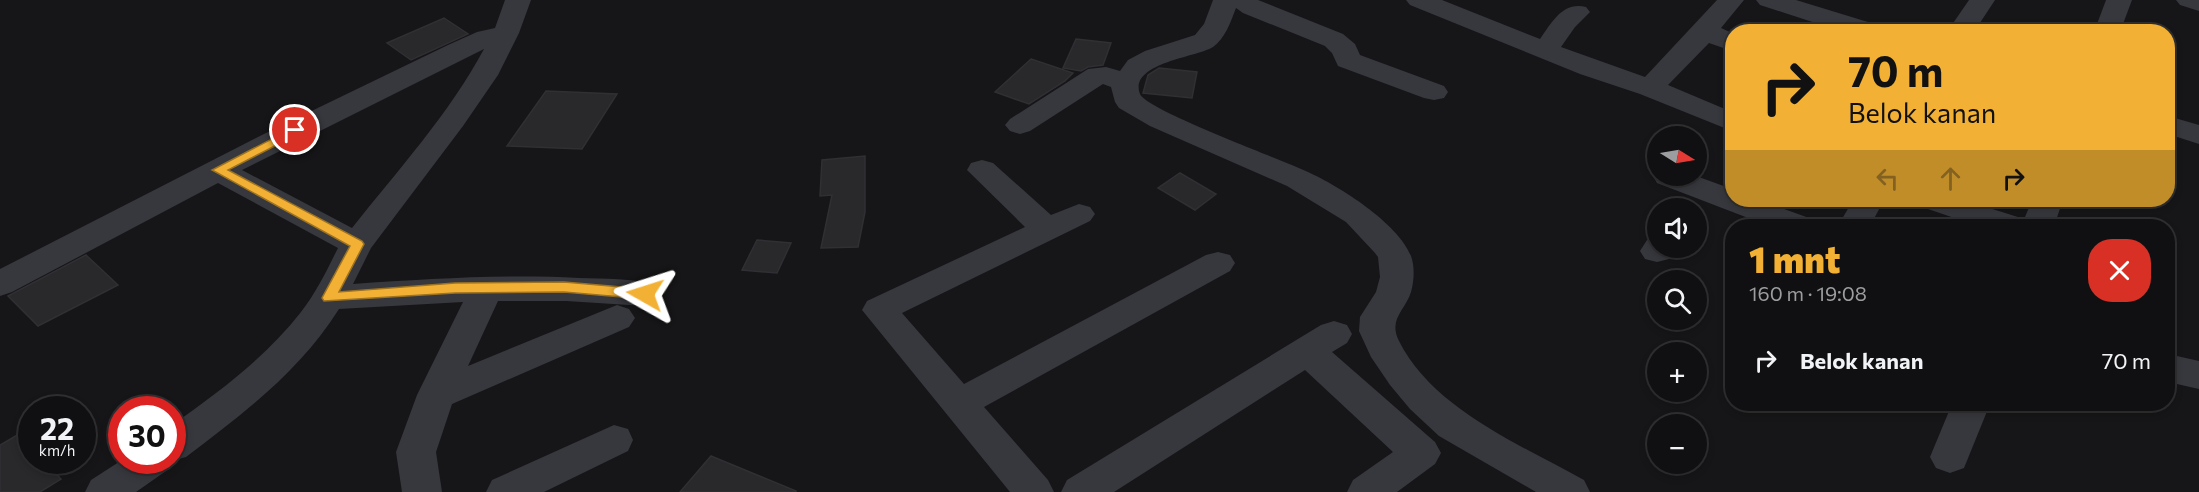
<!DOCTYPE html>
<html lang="id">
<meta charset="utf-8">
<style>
:root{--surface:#101012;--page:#1e1e20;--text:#f1f3f6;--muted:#9c9d9f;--line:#303032;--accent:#f2b134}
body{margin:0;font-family:Commissioner,sans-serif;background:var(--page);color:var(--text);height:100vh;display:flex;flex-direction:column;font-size:22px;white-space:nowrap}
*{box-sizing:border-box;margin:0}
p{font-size:20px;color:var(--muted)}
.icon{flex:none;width:33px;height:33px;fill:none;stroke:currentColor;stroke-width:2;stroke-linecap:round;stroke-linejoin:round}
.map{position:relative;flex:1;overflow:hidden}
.drawer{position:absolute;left:1725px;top:219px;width:450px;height:192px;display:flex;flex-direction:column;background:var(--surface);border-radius:24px;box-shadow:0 3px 9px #0003,0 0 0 2px var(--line)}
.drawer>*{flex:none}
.top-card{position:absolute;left:1725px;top:24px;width:450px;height:183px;border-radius:24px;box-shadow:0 3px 9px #0003,0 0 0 2px var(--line);background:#f2b134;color:#111;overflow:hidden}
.needle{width:39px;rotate:101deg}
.fabs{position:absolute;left:1647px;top:126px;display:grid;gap:12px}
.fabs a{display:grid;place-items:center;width:60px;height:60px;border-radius:50%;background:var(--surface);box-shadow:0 3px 9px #0003,0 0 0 2px var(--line);font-size:30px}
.speed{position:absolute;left:18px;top:396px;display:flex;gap:12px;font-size:30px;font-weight:700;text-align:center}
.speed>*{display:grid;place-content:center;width:78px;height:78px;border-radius:50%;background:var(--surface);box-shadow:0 3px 9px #0003,0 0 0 2px var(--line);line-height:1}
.speed small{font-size:15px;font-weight:400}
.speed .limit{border:9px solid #d22;background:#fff;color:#111}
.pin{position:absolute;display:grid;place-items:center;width:51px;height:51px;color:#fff;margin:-26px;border:3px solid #fff;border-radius:50%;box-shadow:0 2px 6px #0007}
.me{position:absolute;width:66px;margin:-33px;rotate:276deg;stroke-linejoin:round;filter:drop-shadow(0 0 4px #0008)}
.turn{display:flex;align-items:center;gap:21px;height:126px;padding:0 24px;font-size:27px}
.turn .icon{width:78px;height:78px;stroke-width:2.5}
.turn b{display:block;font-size:42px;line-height:51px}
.lanes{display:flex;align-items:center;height:57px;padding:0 24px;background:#0003;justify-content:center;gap:30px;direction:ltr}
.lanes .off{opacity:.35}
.round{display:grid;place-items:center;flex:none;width:63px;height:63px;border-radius:24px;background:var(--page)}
.overview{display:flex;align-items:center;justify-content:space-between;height:102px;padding:0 24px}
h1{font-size:36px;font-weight:800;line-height:45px;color:var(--accent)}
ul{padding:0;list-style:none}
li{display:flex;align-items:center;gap:18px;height:78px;padding:0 24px}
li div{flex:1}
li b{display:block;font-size:22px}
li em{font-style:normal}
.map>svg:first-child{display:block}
.building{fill:#29292c;stroke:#303034;stroke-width:1.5}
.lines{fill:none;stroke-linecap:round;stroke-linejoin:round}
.street{fill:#37383d;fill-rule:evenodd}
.route{fill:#f2b134;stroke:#9d7322;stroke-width:1.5}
</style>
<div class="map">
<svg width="2199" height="492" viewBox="0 0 2199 492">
<rect width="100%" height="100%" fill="#161618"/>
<!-- building -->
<path class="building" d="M444,18l24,16 -57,26 -24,-17z
M1076,39l35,4 -8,22 -15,2 -7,4 -18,-3z
M1031,59l42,14 -8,8 -36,23 -34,-12z
M1159,68l38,4 -5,26 -49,-5 5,-18z
M546,91l71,3 -35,55 -75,-3z
M865,156v56l-7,35 -37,1 11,-53 -12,1 2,-36z
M1180,173l36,21 -21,16 -37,-22z
M757,240l34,3 -14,30 -35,-3z
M86,255l32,30 -80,41 -30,-30z
M19,434l13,14v12h11l18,19 -21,13h-40v-47z
M711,456l85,35v1h-116z"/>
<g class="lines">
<!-- street -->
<path class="street" d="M505,0h26l-12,33 -21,42 -35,51 -92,122 -18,36c76,-5 151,-10 226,-6 26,1 53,0 78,7l5,9 -5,9 -12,3 -79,-5h-68l-30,65 149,-61 12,4 6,9 -6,9 -177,77 -16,48 6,40h-40l-6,-40 21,-57 46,-93 -124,7c-39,62 -96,105 -153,148l-15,4 -5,10 -30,21h-51l6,-12 31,-20h50v-35c47,-33 94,-68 129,-113 15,-19 26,-42 37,-64l-120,-65 -206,109 -12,4v-27l264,-135 184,-89 29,-13 18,-4zM484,49c-35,65 -86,121 -132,179l-110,-58z
M1213,0h45l85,34 12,10 5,11 84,31 4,6 -4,6 -10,2 -10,-2 -86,-32 -6,-13 -7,-7 -82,-33 -7,-5c-5,13 -11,31 -23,39 -15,10 -85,16 -73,47 6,16 143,66 168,78 31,14 90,51 103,84 4,11 3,25 0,36 -6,19 -23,27 -12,49 34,68 122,104 185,139l6,12h-54l-97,-56 -29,-27 -20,-24 -19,-28 -12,-26 1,-14 16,-25 4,-15 -2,-20 -3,-4 -29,-31 -59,-36 -137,-60 -31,-18 -4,-6 -4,-15 -8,-3 -73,47 -10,3 -10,-3 -5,-6 5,-6 78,-50 18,-2 14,4 8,-11 17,-9 50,-16 9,-11z
M1406,0h36l98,39c12,-17 23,-38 46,-32l4,5 -15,15 -14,20 84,30 72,-77h27l-23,28 11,5v18l-23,-8 -41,42 64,27v19l-92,-37 -60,-20 -170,-69z
M1756,0h40l85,26 4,6h-42l-83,-27z
M1969,0h26l-21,32h-27z
M2106,0h26l-12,32h-26z
M2176,0h23v11l-19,-6z
M2168,116l31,9v19l-31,-10z
M982,160l11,3 58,52 28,-11 11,3 5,7 -5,7 -188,92 62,71 242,-129 12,-3 12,3 5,8 -5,8 -246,136 64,73 6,12h-44l-148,-182 5,-9 158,-74 -58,-57 4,-7z
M1658,169v7h38l36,13v11h27l50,18 5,8h-45l-112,-43 -4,-7z
M1853,200h31l-14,26h-32z
M1917,200h47l57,18 2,4 9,-22h31l-9,26h-76l-56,-19z
M1658,237v11h18l-7,11 -12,3 -12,-3 -5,-8 7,-11z
M1334,321l13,4 5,9 -5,9 -15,9 103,90 6,11 -6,11 -38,28h-50l6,-12 40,-28 -88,-82 -191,122h-53l6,-12 254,-155z
M2168,354l31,7v28l-31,-7z
M1952,404h38l-26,64 -14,5 -14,-5 -6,-11z
M614,425l14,4 5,11 -5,11 -84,41h-58l6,-12z"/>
</g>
<!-- route -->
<path class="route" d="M295,127l5,1v5l-72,37 134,71 2,3 -25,48 116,-9 109,-1 81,7 7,5 -7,5 -81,-7 -109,1 -131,8 -2,-3 28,-52 -138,-76z"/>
</svg>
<div class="fabs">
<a><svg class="needle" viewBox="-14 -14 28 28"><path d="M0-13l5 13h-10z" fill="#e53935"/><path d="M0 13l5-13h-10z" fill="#9c9d9f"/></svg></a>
<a><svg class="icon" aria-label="sound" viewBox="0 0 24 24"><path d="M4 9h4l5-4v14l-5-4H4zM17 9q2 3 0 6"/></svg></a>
<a><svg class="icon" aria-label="search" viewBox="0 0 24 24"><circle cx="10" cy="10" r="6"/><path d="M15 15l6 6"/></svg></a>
<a>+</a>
<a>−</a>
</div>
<div class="speed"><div>22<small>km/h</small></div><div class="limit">30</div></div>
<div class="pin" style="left:295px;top:130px;background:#d93025"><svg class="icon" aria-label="arrive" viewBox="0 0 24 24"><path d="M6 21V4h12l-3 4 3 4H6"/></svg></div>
<svg class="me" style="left:645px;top:294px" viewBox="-20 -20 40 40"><path d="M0-17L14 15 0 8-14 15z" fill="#f2b134" stroke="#fff" stroke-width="4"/></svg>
<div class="top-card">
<div class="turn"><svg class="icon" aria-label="right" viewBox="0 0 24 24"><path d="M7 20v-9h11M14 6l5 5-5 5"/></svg><div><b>70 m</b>Belok kanan</div></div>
<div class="lanes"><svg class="icon off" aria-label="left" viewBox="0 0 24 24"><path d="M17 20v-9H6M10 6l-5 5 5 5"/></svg><svg class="icon off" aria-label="ahead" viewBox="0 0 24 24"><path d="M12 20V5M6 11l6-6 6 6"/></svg><svg class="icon" aria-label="right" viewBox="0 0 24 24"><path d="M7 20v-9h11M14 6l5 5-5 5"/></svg></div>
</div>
<section class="drawer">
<div class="overview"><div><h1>1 mnt</h1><p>160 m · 19:08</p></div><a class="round" style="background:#d93025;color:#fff"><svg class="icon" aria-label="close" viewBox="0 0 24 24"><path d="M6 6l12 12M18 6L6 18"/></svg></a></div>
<ul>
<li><svg class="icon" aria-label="right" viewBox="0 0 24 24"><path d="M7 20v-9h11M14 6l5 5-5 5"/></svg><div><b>Belok kanan</b></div><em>70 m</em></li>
</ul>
</section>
</div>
